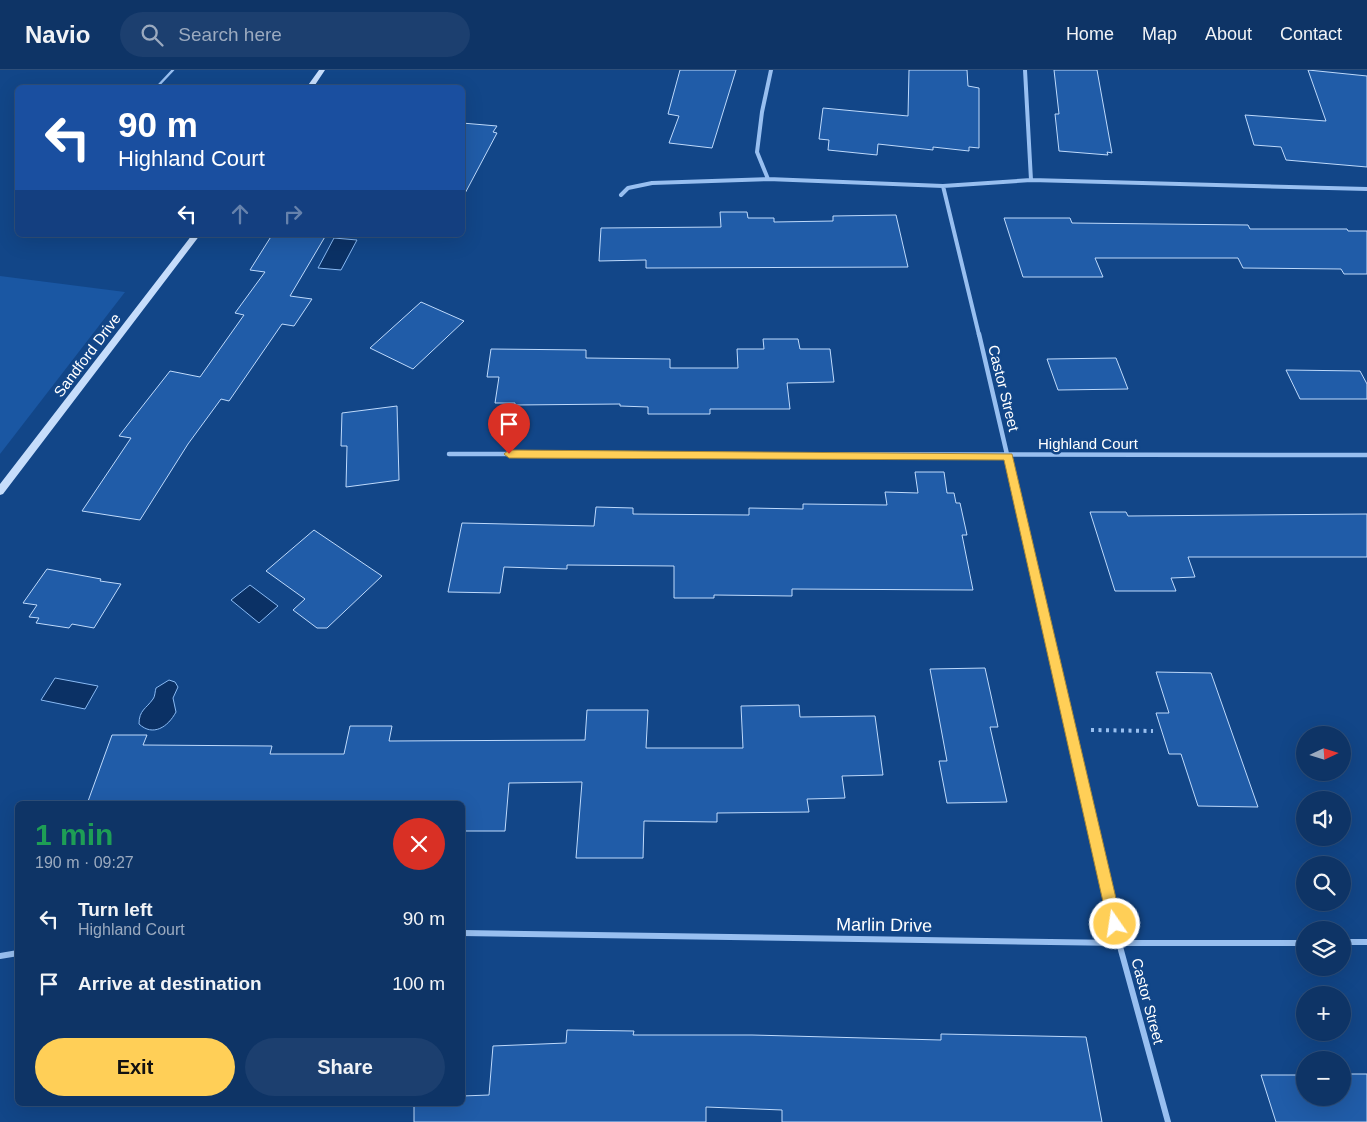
<!DOCTYPE html>
<meta charset="utf-8">
<style>
:root{--surface:#0e3466;--page:#1c3f6f;--text:#f1f3f6;--muted:#9baabf;--line:#2e4f7a;--accent:#ffcf57}
body{margin:0;font-family:Arial,sans-serif;background:var(--page);color:var(--text);height:100vh;display:flex;flex-direction:column;font-size:19px;white-space:nowrap}
*{box-sizing:border-box;margin:0}
p{font-size:16px;color:var(--muted)}
.icon{flex:none;width:28px;height:28px;fill:none;stroke:currentColor;stroke-width:2;stroke-linecap:round;stroke-linejoin:round}
.map{position:relative;flex:1;overflow:hidden}
.panel{position:absolute;left:15px;top:731px;width:450px;height:305px;display:flex;flex-direction:column;background:var(--surface);border-radius:8px;box-shadow:0 5px 20px #0002,0 0 0 1px var(--line)}
.panel>*{flex:none}
.banner{position:absolute;left:15px;top:15px;width:450px;height:152px;border-radius:8px;box-shadow:0 5px 20px #0002,0 0 0 1px var(--line);background:#1a4fa0;color:#fff;overflow:hidden}
.needle{width:32px;rotate:86deg}
.tools{position:absolute;left:1296px;top:656px;display:grid;gap:10px}
.tools a{display:grid;place-items:center;width:55px;height:55px;border-radius:50%;background:var(--surface);box-shadow:0 5px 20px #0002,0 0 0 1px var(--line);font-size:25px}
.pin{position:absolute;display:grid;place-items:center;width:42px;height:42px;color:#fff;margin:-51px -21px;border-radius:50% 50% 50% 0;rotate:-45deg;box-shadow:0 0 5px #0007}
.pin .icon{rotate:45deg}
.me{position:absolute;width:55px;margin:-28px;rotate:347deg;stroke-linejoin:round;filter:drop-shadow(0 0 4px #0008)}
.turn{display:flex;align-items:center;gap:18px;height:105px;padding:0 20px;font-size:22px}
.turn .icon{width:65px;height:65px;stroke-width:2.5}
.turn b{display:block;font-size:35px;line-height:42px}
.lanes{display:flex;align-items:center;height:48px;padding:0 20px;background:#0003;justify-content:center;gap:25px;direction:ltr}
.lanes .off{opacity:.35}
.round{display:grid;place-items:center;flex:none;width:52px;height:52px;border-radius:26px;background:var(--page)}
.headline{display:flex;align-items:center;justify-content:space-between;height:85px;padding:0 20px}
h1{font-size:30px;font-weight:600;line-height:38px;color:#1e9e55}
.cta{display:flex;gap:10px;margin-top:auto;padding:10px 20px}
.cta a{flex:1;height:58px;border-radius:30px;background:var(--accent);color:#111;font-size:20px;font-weight:600;line-height:58px;text-align:center}
.cta a+a{background:var(--page);color:var(--text)}
ul{padding:0;list-style:none}
li{display:flex;align-items:center;gap:15px;height:65px;padding:0 20px}
li div{flex:1}
li b{display:block;font-size:19px}
li em{font-style:normal}
header{display:flex;align-items:center;gap:30px;box-sizing:border-box;height:70px;padding:0 25px;background:var(--surface);border-bottom:1px solid var(--line)}
header strong{font-size:24px}
nav{display:flex;gap:28px;margin-inline-start:auto;font-size:18px}
.search{width:350px;height:45px;background:var(--page);display:flex;align-items:center;gap:12px;box-sizing:border-box;padding:0 18px;border-radius:28px;color:var(--muted);font-size:19px}
.map>svg:first-child{display:block}
.green{fill:#1a57a3}
.water{fill:#0b3165;stroke:#89baf4}
.building{fill:#205ca8;stroke:#bedafc}
.lines{fill:none;stroke-linecap:round;stroke-linejoin:round}
.path{stroke:#98bff0;stroke-width:4;stroke-dasharray:3 4.5;stroke-linecap:butt}
.lane{stroke:#98bff0;stroke-width:2.5}
.street-far2{stroke:#98bff0;stroke-width:4}
.street-far1{stroke:#98bff0;stroke-width:4.5}
.street{stroke:#98bff0;stroke-width:6}
.secondary{fill:#c6ddfb;fill-rule:evenodd}
.route{fill:#ffcf57;stroke:#a68739}
.labels{text-anchor:middle;dominant-baseline:central;stroke-width:5;stroke-linejoin:round;paint-order:stroke}
.street-label{font-size:15px;fill:#fff;stroke:#124688}
.near-street-label{font-size:18px;fill:#fff;stroke:#124688}
</style>
<header>
<strong>Navio</strong>
<div class="search"><svg class="icon" aria-label="search" viewBox="0 0 24 24"><circle cx="10" cy="10" r="6"/><path d="M15 15l6 6"/></svg>Search here</div>
<nav><a>Home</a><a>Map</a><a>About</a><a>Contact</a></nav>
</header>
<div class="map">
<svg width="1367" height="1052" viewBox="0 0 1367 1052">
<rect width="100%" height="100%" fill="#124688"/>
<!-- green -->
<path class="green" d="M0,206l125,16 -125,162z"/>
<!-- water -->
<path class="water" d="M334,168l23,2 -16,30 -23,-2z
M250,515l28,21 -19,17 -28,-23z
M55,608l43,8 -13,23 -44,-9z
M169,610l6,2 3,5 -5,11 3,14c-8,15 -23,25 -37,12 0,-14 7,-15 14,-25 2,-2 2,-8 3,-11z"/>
<!-- building -->
<path class="building" d="M680,0h56l-24,78 -43,-5 10,-27 -11,-2z
M909,0h58l1,16 11,2v60l-10,-1v4l-36,-4v3l-55,-6 -1,11 -49,-5 1,-10 -10,-1 4,-31 85,8z
M1054,0h43l15,83 -5,-1 1,3 -49,-4 -4,-37h4z
M1308,0l59,6v91l-81,-7 -5,-13 -27,-2 -9,-30 81,6z
M462,53l35,3 -4,6 4,1 -35,66z
M720,142h27l1,6h26v4l59,-1v-5l63,-1 12,52 -262,1v-8l-47,1 2,-33 120,-1z
M1004,148h66l2,5 176,2 2,4h97l1,2h19v43h-23l-3,-5 -98,-1 -5,-10h-143l8,19h-80z
M272,165h54l-36,61 22,3 -18,27 -12,-2 -53,77 -8,-2 -33,45 -48,76 -58,-9 49,-73 -12,-2 51,-65 30,6 44,-62 -9,-2 30,-41 -15,-2z
M421,232l43,19 -51,48 -43,-21z
M763,269h35l2,10h30l4,33 -47,1 3,26h-80v5h-62v-7l-28,-1v-2l-105,1v-2h-20l4,-26h-12l4,-28 95,1v8l84,1v9h68l-1,-19h27z
M1116,288l12,31 -70,1 -11,-31z
M1286,300l74,1 7,13v15h-67z
M397,336l2,74 -53,7 1,-41h-6l1,-33z
M915,402h29l3,21h7l2,10h4l7,32h-5l11,55 -181,-1v7l-78,-1v3h-40v-32l-107,-1v4l-63,-2 -4,26 -52,-1 14,-69 132,3 2,-19 37,1v6l116,1v-7l54,1v-5l84,1 -2,-13 33,1z
M1090,442h36l2,4 239,-2v43h-179l7,20 -24,1 5,13h-61z
M314,460l68,46 -55,52h-10l-24,-18 12,-11 -39,-28z
M47,499l54,10 -1,2 21,3 -27,44 -22,-4 -3,4 -33,-5 3,-5 -10,-1 8,-12 -14,-2z
M985,598l13,59h-8l17,75 -60,1 -8,-42h8l-17,-92z
M1156,602l55,1 47,134 -60,-1 -17,-52h-12l-13,-41h13z
M799,635l1,12 75,-1 8,59 -41,1 3,22 -38,1 2,13 -92,1v9l-73,-1 -1,37h-67l6,-76 -73,1 -4,48h-43v-27h-375l25,-69h35l-4,10 129,1 -2,8h74l6,-28h42l-3,15 196,-1 2,-30h61l-2,38h97l-2,-42z
M567,960l67,1 -1,4h119l189,5v-6l145,3 16,85h-320v-12l-76,-3v15h-292v-18h48v-8l27,-1 4,-49 73,-3z
M1342,1004h25v48h-91l-15,-47h44v23h37z"/>
<g class="lines">
<!-- path -->
<path class="path" d="M1091,660l62,1"/>
<!-- lane -->
<path class="lane" d="M156,18l17,-18"/>
<!-- street-far2 -->
<path class="street-far2" d="M1025,0l6,110
M768,109l-11,-27 5,-40 9,-42
M943,116l36,149
M621,125l7,-7 24,-5 116,-4 175,7 88,-6 336,9"/>
<!-- street-far1 -->
<path class="street-far1" d="M979,264l80,344
M449,384l918,1"/>
<!-- street -->
<path class="street" d="M1058,607l61,266 49,179
M462,863l657,10h186
M1342,872h25
M0,886l18,-3"/>
<!-- secondary -->
<path class="secondary" d="M319,0h6l-12,18h-7z
M192,165h8l-197,259 -3,1v-11z"/>
</g>
<!-- route -->
<path class="route" d="M509,380l503,4 110,470 -2,5 -5,2 -5,-2 -2,-5 -104,-464 -495,-2 -5,-4z"/>
<g class="labels">
<!-- street labels -->
<g class="street-label">
<text transform="translate(87 285) rotate(-53)">Sandford Drive</text>
<text transform="translate(1004 318) rotate(76)">Castor Street</text>
<text x="1088" y="373">Highland Court</text>
<text transform="translate(1148 931) rotate(75)">Castor Street</text>
</g>
<!-- near-street labels -->
<g class="near-street-label">
<text transform="translate(884 855) rotate(1)">Marlin Drive</text>
</g>
</g>
</svg>
<div class="tools">
<a><svg class="needle" viewBox="-14 -14 28 28"><path d="M0-13l5 13h-10z" fill="#e53935"/><path d="M0 13l5-13h-10z" fill="#9baabf"/></svg></a>
<a><svg class="icon" aria-label="sound" viewBox="0 0 24 24"><path d="M4 9h4l5-4v14l-5-4H4zM17 9q2 3 0 6"/></svg></a>
<a><svg class="icon" aria-label="search" viewBox="0 0 24 24"><circle cx="10" cy="10" r="6"/><path d="M15 15l6 6"/></svg></a>
<a><svg class="icon" aria-label="layers" viewBox="0 0 24 24"><path d="M12 4l9 5-9 5-9-5zM3 14l9 5 9-5"/></svg></a>
<a>+</a>
<a>−</a>
</div>
<div class="pin" style="left:509px;top:384px;background:#d93025"><svg class="icon" aria-label="arrive" viewBox="0 0 24 24"><path d="M6 21V4h12l-3 4 3 4H6"/></svg></div>
<svg class="me" style="left:1115px;top:854px" viewBox="-20 -20 40 40"><circle r="17" fill="#ffcf57" stroke="#fff" stroke-width="3"/><path d="M0-11L8 9 0 5-8 9z" fill="#fff"/></svg>
<div class="banner">
<div class="turn"><svg class="icon" aria-label="left" viewBox="0 0 24 24"><path d="M17 20v-9H6M10 6l-5 5 5 5"/></svg><div><b>90 m</b>Highland Court</div></div>
<div class="lanes"><svg class="icon" aria-label="left" viewBox="0 0 24 24"><path d="M17 20v-9H6M10 6l-5 5 5 5"/></svg><svg class="icon off" aria-label="ahead" viewBox="0 0 24 24"><path d="M12 20V5M6 11l6-6 6 6"/></svg><svg class="icon off" aria-label="right" viewBox="0 0 24 24"><path d="M7 20v-9h11M14 6l5 5-5 5"/></svg></div>
</div>
<section class="panel">
<div class="headline"><div><h1>1 min</h1><p>190 m · 09:27</p></div><a class="round" style="background:#d93025;color:#fff"><svg class="icon" aria-label="close" viewBox="0 0 24 24"><path d="M6 6l12 12M18 6L6 18"/></svg></a></div>
<ul>
<li><svg class="icon" aria-label="left" viewBox="0 0 24 24"><path d="M17 20v-9H6M10 6l-5 5 5 5"/></svg><div><b>Turn left</b><p>Highland Court</p></div><em>90 m</em></li>
<li><svg class="icon" aria-label="arrive" viewBox="0 0 24 24"><path d="M6 21V4h12l-3 4 3 4H6"/></svg><div><b>Arrive at destination</b></div><em>100 m</em></li>
</ul>
<div class="cta"><a>Exit</a><a>Share</a></div>
</section>
</div>
